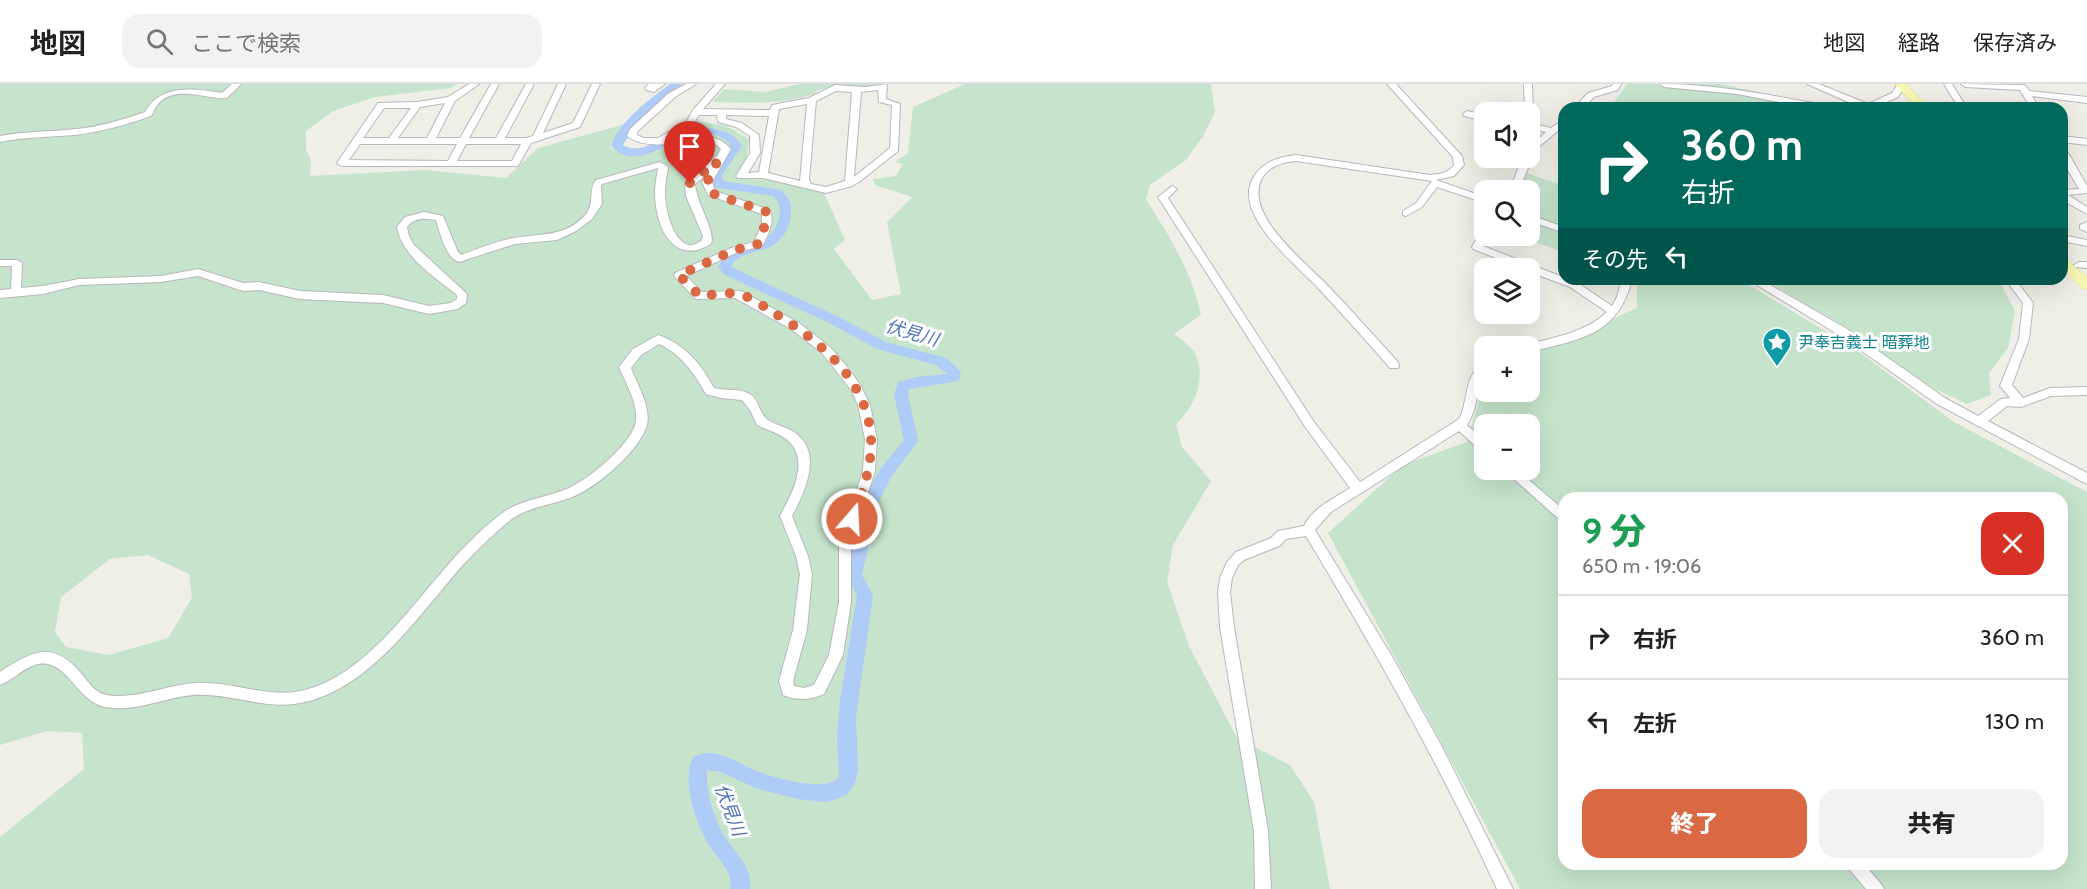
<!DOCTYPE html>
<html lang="ja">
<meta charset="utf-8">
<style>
:root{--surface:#fff;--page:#f2f2f2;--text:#222;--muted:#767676;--line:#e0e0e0;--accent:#da6842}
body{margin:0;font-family:Cabin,"Noto Sans JP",sans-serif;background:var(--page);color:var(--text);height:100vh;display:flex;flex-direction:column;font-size:22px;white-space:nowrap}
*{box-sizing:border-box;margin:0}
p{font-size:20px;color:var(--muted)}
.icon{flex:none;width:33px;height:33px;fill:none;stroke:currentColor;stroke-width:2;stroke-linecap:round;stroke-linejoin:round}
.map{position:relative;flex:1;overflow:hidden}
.sheet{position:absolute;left:1558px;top:408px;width:510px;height:378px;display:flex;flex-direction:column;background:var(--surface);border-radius:18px;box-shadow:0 6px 24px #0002}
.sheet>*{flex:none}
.hud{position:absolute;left:1558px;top:18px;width:510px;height:183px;border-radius:18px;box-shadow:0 6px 24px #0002;background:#00695c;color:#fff;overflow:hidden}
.controls{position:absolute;left:1474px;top:18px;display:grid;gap:12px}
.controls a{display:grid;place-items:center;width:66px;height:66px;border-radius:12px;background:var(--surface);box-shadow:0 6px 24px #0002;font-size:30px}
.pin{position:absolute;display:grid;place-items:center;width:51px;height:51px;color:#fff;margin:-62px -26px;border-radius:50% 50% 50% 0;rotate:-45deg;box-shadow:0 0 6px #0007}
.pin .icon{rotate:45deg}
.me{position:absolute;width:66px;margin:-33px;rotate:19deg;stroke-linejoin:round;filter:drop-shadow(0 0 4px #0008)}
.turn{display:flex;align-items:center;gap:21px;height:126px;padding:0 24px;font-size:27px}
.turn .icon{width:78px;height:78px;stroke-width:2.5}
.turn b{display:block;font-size:42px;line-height:51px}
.then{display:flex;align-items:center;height:57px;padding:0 24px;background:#0003;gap:12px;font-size:22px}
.round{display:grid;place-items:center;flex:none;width:63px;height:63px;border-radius:18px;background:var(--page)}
.overview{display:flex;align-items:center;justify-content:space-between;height:102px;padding:0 24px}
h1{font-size:36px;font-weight:800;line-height:45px;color:#1e9e55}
.button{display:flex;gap:12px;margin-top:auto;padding:12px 24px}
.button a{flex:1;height:69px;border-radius:18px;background:var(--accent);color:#fff;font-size:24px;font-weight:800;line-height:69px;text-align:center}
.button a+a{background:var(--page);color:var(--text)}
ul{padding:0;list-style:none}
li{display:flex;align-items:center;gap:18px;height:84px;padding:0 24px;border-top:2px solid var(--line)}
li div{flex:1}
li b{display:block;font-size:22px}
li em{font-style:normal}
header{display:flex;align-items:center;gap:36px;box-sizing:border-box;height:84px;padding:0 30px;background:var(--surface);border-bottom:2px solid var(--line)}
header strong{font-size:28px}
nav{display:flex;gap:33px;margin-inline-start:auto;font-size:21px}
.search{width:420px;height:54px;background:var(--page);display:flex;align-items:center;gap:15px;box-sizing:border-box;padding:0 21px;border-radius:18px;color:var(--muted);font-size:22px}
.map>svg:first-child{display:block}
.green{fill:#c6e4cb;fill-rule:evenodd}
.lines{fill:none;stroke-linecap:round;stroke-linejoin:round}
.river{fill:#afcbf8;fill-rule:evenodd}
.minor-casing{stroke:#b7b8bc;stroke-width:2}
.major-casing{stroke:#e5d86a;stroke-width:1}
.minor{fill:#fff;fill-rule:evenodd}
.major{fill:#f7f8b3;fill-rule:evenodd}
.route{stroke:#da6842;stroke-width:10;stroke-dasharray:0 18}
.labels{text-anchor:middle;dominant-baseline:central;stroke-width:6;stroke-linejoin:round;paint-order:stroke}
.culture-label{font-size:16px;fill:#0d838f;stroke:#fff;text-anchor:start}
.water-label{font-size:18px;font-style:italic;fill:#5373ba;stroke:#fff}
</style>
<header>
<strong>地図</strong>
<div class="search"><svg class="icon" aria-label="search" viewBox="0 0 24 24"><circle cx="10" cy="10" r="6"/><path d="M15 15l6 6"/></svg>ここで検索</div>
<nav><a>地図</a><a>経路</a><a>保存済み</a></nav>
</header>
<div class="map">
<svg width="2087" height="805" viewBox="0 0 2087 805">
<rect width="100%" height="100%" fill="#efefe7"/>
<!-- green -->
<path class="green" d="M0,0h457l-6,4 -76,9 -42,14 -27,20v19l5,10 -1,16 115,-6 81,8 32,-30 88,-24 -16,24 24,9 40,-13 23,-23 29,5 23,13 -3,24 -10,15 38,2 50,13 21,47 -11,9 38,51 29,-6 -14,-72 25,-25 -37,-12 -2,-6 23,-3 7,-12 -8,-2 13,-9 5,-46 52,-23h246l4,28 -12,24 -17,24 -36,25 -4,14c23,37 46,73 55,116l-27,19c6,5 17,12 21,19 12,26 0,53 -19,71l6,23 29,34 -38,64 -6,37 22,64 48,92 53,27 24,37 16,87h-1330v-52l84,-68 -2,-36 -35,-2 -47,14zM148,471l41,19 3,24 -24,40 -59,17 -43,-8 -11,-15 6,-35 49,-38z
M799,0h77l-12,5 -20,-4 -27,5 -2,4c-36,11 -64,9 -102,8l11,-13 42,3z
M1627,0h94l71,16 4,8h-186z
M1527,89l37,13v66l-47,-16h13v-46h-13z
M1637,195h102l116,70 99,73 133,70v397h-567l-192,-356 75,-68 64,-23 18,-62v12h45v-37l107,-47zM1485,340h45v46h-45zM1564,414h498v366h-498z
M1766,195h232l17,32 -7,37 -19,25 2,22 -24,9 -34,-16z"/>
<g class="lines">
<!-- river -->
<path class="river" d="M670,0h12l-45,39 -14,22c24,15 55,-26 92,-16 13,3 20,6 27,17l-20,29 1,6 58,9c10,9 12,18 9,30 -10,41 -44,23 -59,46l2,2 108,50 45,24 60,16 15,14 -2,8 -6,2 -44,7 -1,6 10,46 -27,36 -13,26 -16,72 11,20 -17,123 2,52 -3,13 -7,11 -13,6 -10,2 -27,-3 -40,-10 -37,-17 -14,-2c-1,20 5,42 14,60 10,20 32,34 29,59h-20c3,-18 -10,-27 -19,-41 -15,-23 -30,-65 -18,-91 6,-2 11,-5 18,-4 15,1 29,11 43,17 18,7 72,24 85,7l-2,-41 3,-35 17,-106 -11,-20 16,-72 18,-34 24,-29 -10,-45 4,-13 18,-5 31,-3 -11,-9 -59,-16 -46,-25 -108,-50 -5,-8c17,-27 52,-12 61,-48 2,-9 1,-15 -6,-22l-60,-9 -3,-12 20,-29 -1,-3c-40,-36 -83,40 -118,3 10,-27 37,-45 59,-62z"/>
<!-- minor casing -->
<g class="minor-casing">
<path id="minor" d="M232,0h9l-14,14c-20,2 -52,-14 -69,6 -3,3 -4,8 -7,12 -25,9 -50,16 -77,19 -25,2 -49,2 -74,7v-6c25,-5 50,-4 76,-7 23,-2 46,-9 69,-17 15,-28 49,-24 77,-19z
M469,0h10l-24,17 -19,37h24l31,-54h8l-30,54h27l30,-54h8l-29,54h21l7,-2 25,-52h8l-23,49 30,-10 19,-39h8l-20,43 -49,16 -13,23h-176l-5,-3 41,-60 39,-1 31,-5zM445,19l-18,35h-29l22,-31zM384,24h27l-22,30h-26zM360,60h97l-9,17 -99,-1zM466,60h55l-9,17h-55z
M648,0h17l-11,8 -8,-2 -1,-2z
M686,0h10l-21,13 -38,35v3l7,3h14l28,-16 7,-12 23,-26h9l-22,25 67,1 2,-5 37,-7 26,-13 30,2 22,-3 -1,15 14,5 -2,47 -39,31 -7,4 -26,7 -63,-15h-25l-2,-2 14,-23v-17l-14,-9 -18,-5 -1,-7h-18l-7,11 -21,11c22,-2 44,-6 60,12l-19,33 3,9 55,19c5,13 -2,25 -8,36l-24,6 -52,24 16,16 39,-1 58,32 31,24 14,16 17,23 9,19 7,34 -2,32 -24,73v58l-8,53 -19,39c-15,6 -26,7 -41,1l-4,-14 14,-51 7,-56 -4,-18 -16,-40c11,-21 32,-57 6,-77 -8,-6 -19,-9 -29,-14l-7,-15 -8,-10 -21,-2 -15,-4c-12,-21 -25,-40 -47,-50l-18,11 -10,13c6,17 22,41 15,60 -10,26 -50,60 -76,70 -22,8 -44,9 -62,24 -17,14 -32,29 -46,44 -45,51 -96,129 -168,138 -34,4 -66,-11 -100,-9 -29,2 -59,18 -89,12 -30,-6 -39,-52 -70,-42 -13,4 -22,15 -35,20v-13c36,-24 56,-31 85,6 5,7 12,15 21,17 30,5 60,-10 89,-12 34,-2 67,13 100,9 67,-10 117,-88 160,-135 13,-14 27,-28 42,-40 20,-17 44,-18 67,-27 22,-8 61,-41 70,-62 8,-19 -8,-44 -15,-61l14,-18 25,-14c27,9 43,29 56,53 11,3 26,0 36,6 9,6 10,21 18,26 8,5 18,7 26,12 30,21 11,59 -2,84l16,40 4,18 -5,56 -14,51 1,5 10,2 10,-3 15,-30 10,-53v-58l24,-73 2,-32 -7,-34 -6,-14 -30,-38 -31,-24 -56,-31 -39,1 -21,-22 -1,-2 1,-2 56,-25 23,-6 8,-18v-10l-54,-19 -6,-13 4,-7 -11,9c1,18 21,47 16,60 -39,23 -56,-19 -56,-52 0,-8 2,-16 3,-24l-56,16 -1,2 1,18 -10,15 -16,12 -19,9 -42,4 -56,18c-15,-6 -18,-28 -23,-42 -12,-2 -21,-3 -29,7l2,9 5,9 53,49 -1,9 -8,6 -29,5 -46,-11 -83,-4 -41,-9 -16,1 -45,-15 -37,6 -82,3 -36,9 -43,4v-8l11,-1 1,-23h-12v-6h17l5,3 -1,25 22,-2 36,-7 82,-3 37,-7 45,14 16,-1 41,9 83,4 46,11 22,-3 6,-4v-4c-22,-18 -55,-38 -60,-68l8,-10 19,-5 19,4 15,36 3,3c17,-6 35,-14 53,-17 26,-5 52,0 72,-24 9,-11 2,-24 10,-34l64,-18 8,5c-1,8 -3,16 -3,24 -1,14 7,51 24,54 5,1 9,-2 13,-5l1,-4 -17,-40 -1,-13 32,-27 4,-7 -6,-5 -8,-3c-24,-1 -59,11 -80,-5l3,-7 39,-36zM878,6l1,12 13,3 -2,43 -36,29 7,-85zM836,7l16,1 -7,89 -19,6 -15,-3 -2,-5 7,-78zM807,20l-7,77 -32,-8 11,-64zM726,31l43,1 -10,56 -11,1 12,-20 -1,-18 -17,-12 -16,-4z
M1387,0h9l66,72 2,9 -10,11 -18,4 49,17v6l-48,-16 -15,20 -16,9 -3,-1v-4l13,-8 16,-22 -136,-20c-13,1 -28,5 -35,19 -16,37 46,83 68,107 24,25 46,50 69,75l1,3 -1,3h-8c-23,-27 -47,-53 -71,-79 -22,-24 -87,-74 -66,-111 10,-17 26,-21 43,-23l134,20c10,-1 18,-2 24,-10l-1,-8z
M1524,0h8l1,28 -3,2v-2h-5z
M1613,0h8l-3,6 -24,7 -11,11h-9l14,-15 24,-7z
M1660,0c56,0 109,11 164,21l4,3h-18l-73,-14 -73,-7z
M1807,0h12l49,20 24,-11 6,-9h8l-8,13 -25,11h-11z
M1944,0h8l15,24h-8z
M1961,0l62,1 3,1 3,5 58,6v6l-55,-7 7,12h-8l-11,-18 -55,-3z
M1467,27l18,4v6l-21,-5 -1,-2z
M1564,35v7l-34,28v-8l16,-14 -16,-3v-6l21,5z
M2062,52l25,3v6l-25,-3z
M2062,64l5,3 20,35v7l-19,2 19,12v7l-25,-14v-10l17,-1 -17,-29z
M1530,72l2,2 -13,32h-9l12,-32h8z
M1172,102l5,3 -9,9 146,224 46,60 99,-63c10,-17 4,-47 26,-55 0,10 -4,14 -6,23 -3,14 -4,26 -12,38l18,16v11l-4,-1 -22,-20 -128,81 -16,18 78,128 49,89 71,142h-16c-56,-122 -122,-238 -191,-353l-20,3 -7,7 -35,14 -6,5 -6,13 -2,14 4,35 34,204 3,58h-16l-1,-58 -34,-204 -2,-35 2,-14 7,-16 9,-10 35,-14 7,-7 26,-5c8,-18 31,-28 46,-38l-44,-60 -148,-231z
M1530,131l34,12v6l-34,-12z
M2087,138v10l-7,-3v-4z
M1485,145v7h3l-5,10 95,37 34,23 5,-9 5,-18h10c-14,57 -52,60 -102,73v-6l-4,-1c28,-8 59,-12 81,-33l-37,-25 -40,-15v-4h-8l-49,-19 -1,-2 10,-17z
M2062,151l25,5v6l-25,-5z
M2079,178h8v6l-12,-1 -1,-2z
M1747,195h13l87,50 98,69 33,18 23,-17 9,-1 -10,-12 19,-47 4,-36 -18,-24h10l18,24 -4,36 -17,46 11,13 27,-10 37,-1v8l-36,1 -30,11 -14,-1 -19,15 99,52v11l-150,-80 -98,-69z
M1504,386h13l47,40v12l-4,-2z
M1846,780h18l17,20 3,5h-18l-17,-20z"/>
</g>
<!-- major casing -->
<g class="major-casing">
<path id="major" d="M1895,0h11l23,24h-12z
M2062,172l25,21v12l-5,-1 -20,-20z"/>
</g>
<!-- minor -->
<use href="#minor" class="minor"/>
<!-- major -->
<use href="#major" class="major"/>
</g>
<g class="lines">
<!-- route -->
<path class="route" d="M690,99l27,-21 -10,20 4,11 56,19 1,5 -10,27 -23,6 -56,25 21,21c12,-1 26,-4 37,-2 13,2 26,12 37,19 46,28 94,67 97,126 1,29 -9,54 -19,80"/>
</g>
<!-- icons -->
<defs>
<g id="sight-pin" transform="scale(1.5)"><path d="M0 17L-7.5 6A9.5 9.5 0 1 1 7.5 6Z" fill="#0f9aa8" stroke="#fff"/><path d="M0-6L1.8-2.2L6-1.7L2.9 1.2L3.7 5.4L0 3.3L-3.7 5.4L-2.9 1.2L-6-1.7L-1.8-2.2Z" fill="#fff"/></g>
</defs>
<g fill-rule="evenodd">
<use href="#sight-pin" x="1777" y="258"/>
</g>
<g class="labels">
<!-- culture labels -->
<g class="culture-label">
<text x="1798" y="258">尹奉吉義士 暗葬地</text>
</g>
<!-- water labels -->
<g class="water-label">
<text transform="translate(912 249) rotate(16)">伏見川</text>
<text transform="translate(730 726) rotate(69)">伏見川</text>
</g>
</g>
</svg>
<div class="controls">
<a><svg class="icon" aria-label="sound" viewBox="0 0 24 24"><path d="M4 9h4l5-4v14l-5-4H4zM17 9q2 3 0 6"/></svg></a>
<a><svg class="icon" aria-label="search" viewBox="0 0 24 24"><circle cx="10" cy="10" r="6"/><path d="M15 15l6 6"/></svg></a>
<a><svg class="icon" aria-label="layers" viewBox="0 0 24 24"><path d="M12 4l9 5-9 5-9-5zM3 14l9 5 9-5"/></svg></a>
<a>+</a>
<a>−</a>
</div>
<div class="pin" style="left:690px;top:99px;background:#d93025"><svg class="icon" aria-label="arrive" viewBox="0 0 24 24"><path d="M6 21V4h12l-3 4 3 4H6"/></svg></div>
<svg class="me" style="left:852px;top:435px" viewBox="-20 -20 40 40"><circle r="17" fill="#da6842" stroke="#fff" stroke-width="3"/><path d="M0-11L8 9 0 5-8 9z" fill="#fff"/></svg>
<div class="hud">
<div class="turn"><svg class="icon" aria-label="right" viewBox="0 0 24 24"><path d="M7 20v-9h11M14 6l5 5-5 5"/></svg><div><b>360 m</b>右折</div></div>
<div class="then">その先<svg class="icon" aria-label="left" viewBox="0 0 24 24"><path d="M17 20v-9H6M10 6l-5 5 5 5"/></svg></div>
</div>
<section class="sheet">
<div class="overview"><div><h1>9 分</h1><p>650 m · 19:06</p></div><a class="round" style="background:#d93025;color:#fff"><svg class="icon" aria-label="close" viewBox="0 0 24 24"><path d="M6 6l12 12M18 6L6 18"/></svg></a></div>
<ul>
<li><svg class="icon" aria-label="right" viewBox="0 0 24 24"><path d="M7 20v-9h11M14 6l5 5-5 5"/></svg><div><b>右折</b></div><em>360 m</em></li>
<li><svg class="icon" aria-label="left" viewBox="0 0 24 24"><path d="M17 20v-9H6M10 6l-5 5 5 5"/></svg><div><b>左折</b></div><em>130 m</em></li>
</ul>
<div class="button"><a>終了</a><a>共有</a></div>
</section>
</div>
